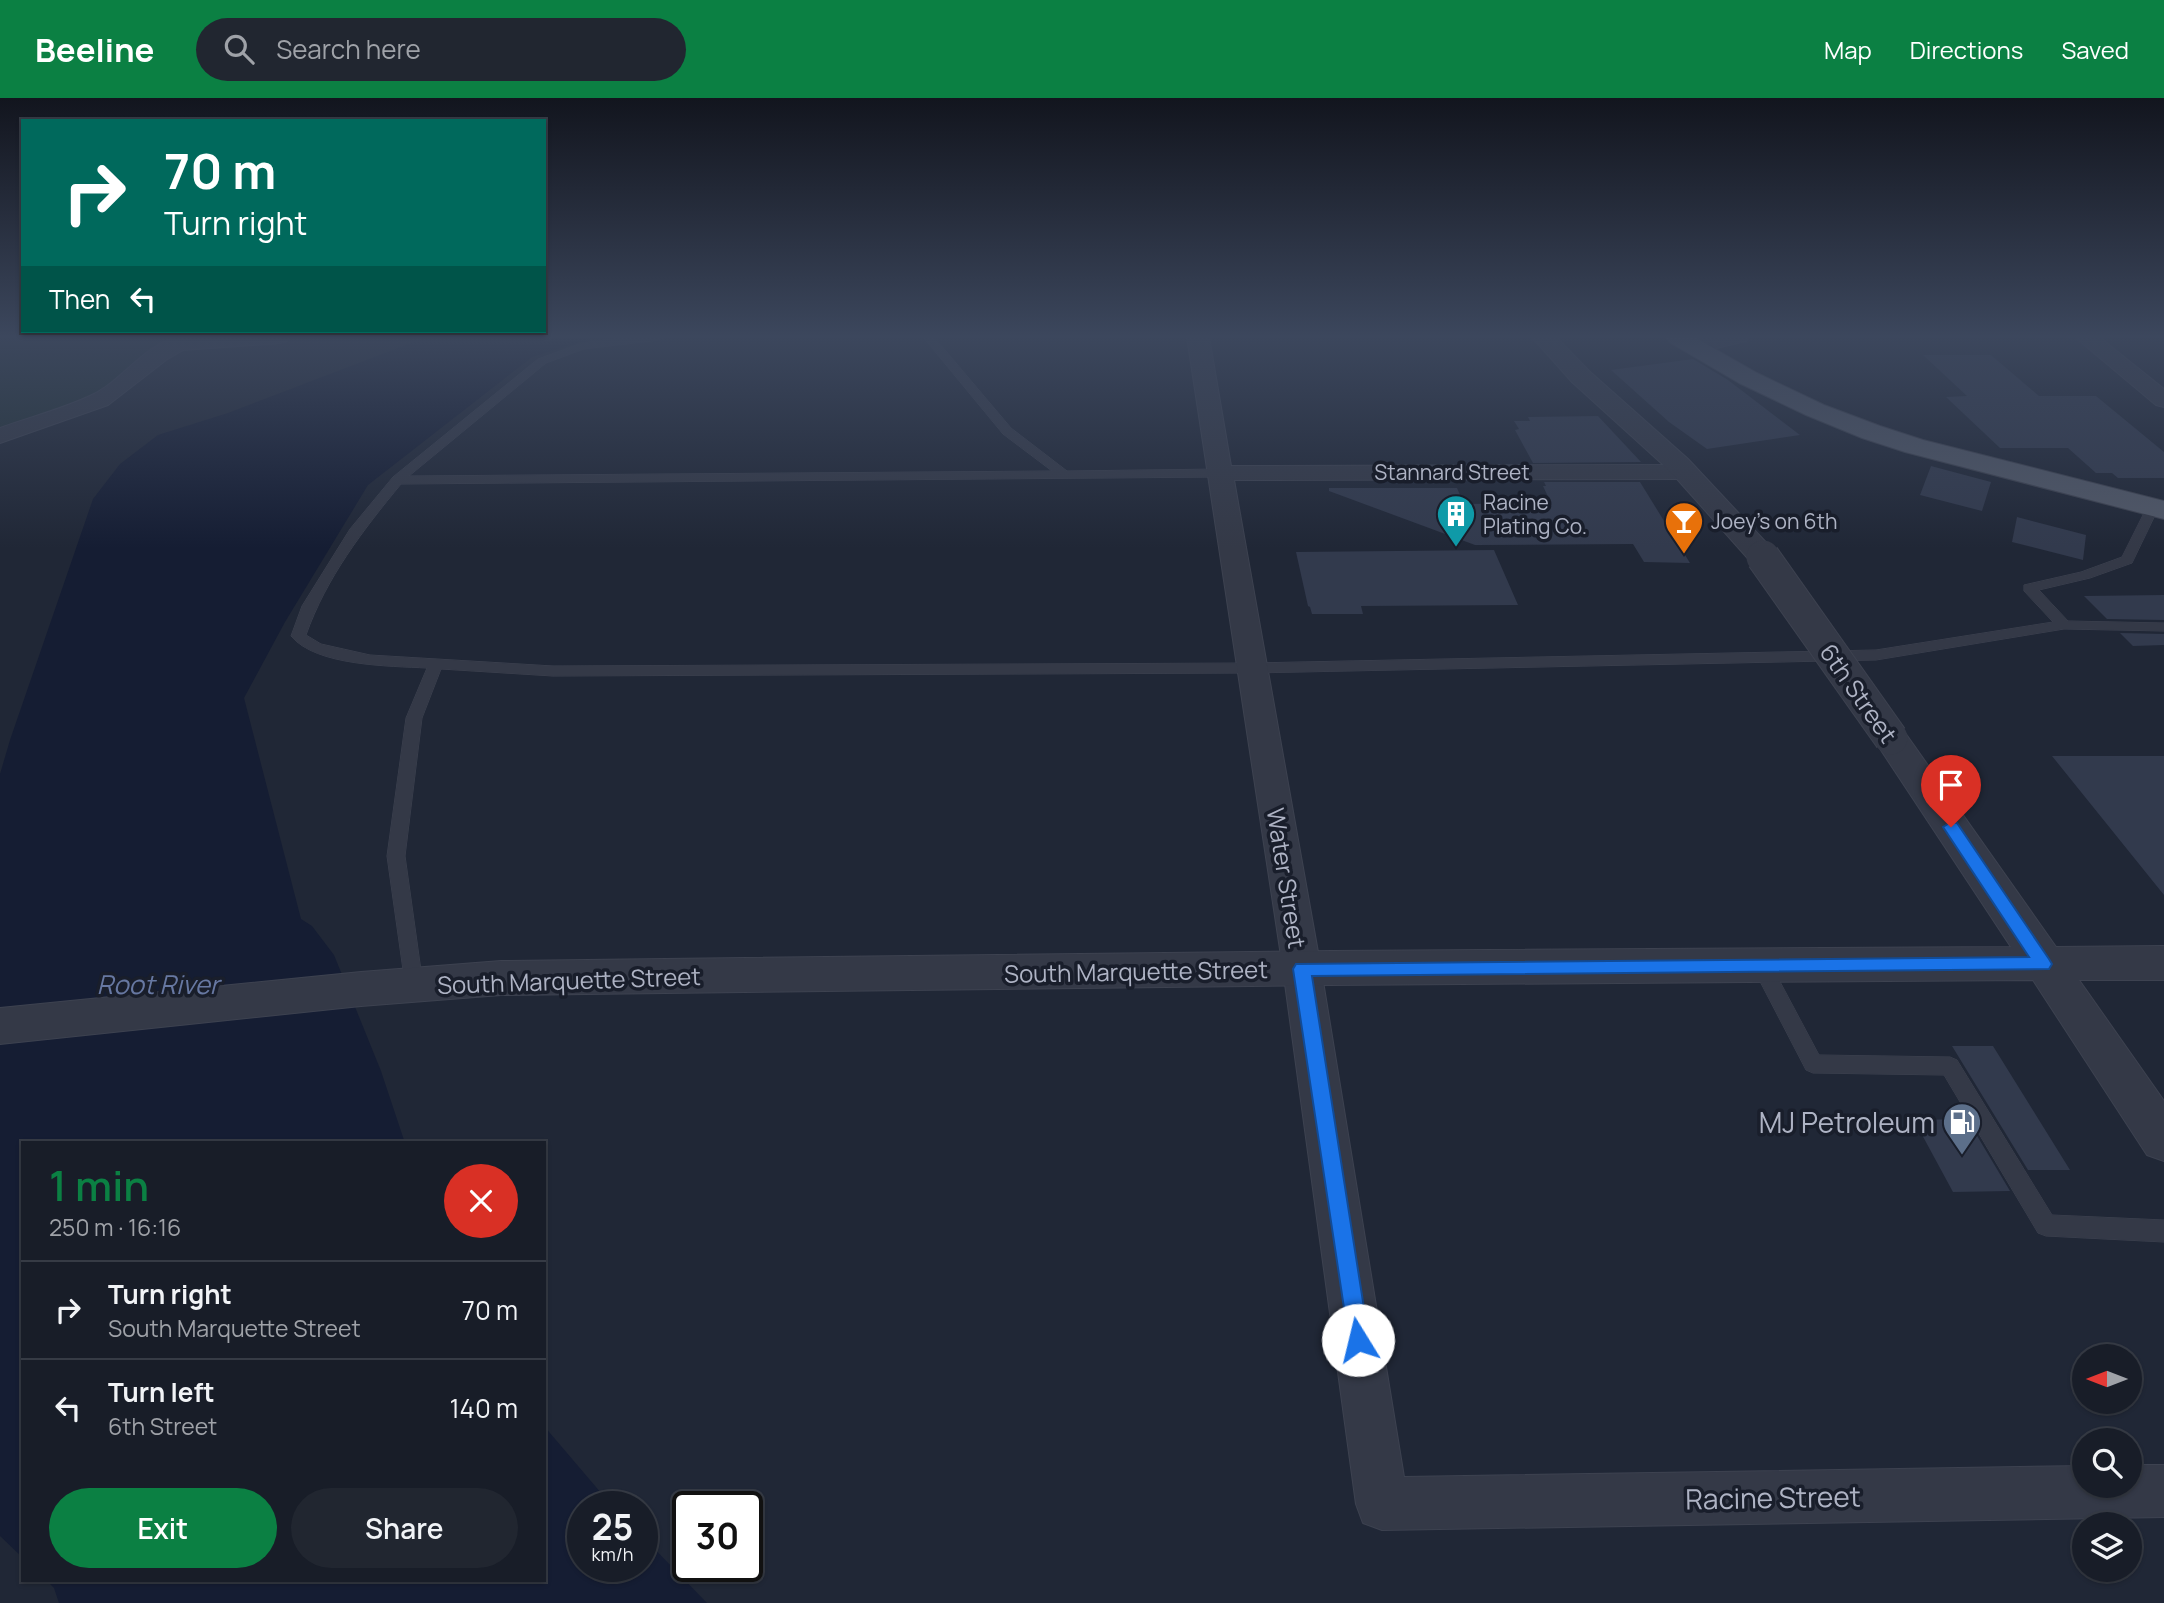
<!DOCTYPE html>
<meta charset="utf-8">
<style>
:root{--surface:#181d28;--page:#212630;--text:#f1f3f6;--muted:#9fa2a8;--line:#363b45;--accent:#0b8043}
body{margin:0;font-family:Manrope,sans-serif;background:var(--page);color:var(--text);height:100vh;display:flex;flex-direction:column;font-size:26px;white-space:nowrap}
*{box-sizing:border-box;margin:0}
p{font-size:23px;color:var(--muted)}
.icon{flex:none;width:38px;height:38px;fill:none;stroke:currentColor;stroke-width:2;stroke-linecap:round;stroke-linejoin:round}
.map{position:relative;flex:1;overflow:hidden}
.sheet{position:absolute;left:21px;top:1043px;width:525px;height:441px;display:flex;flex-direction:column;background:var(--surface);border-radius:0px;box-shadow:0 2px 5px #0004,0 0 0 2px var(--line)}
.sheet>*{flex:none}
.hud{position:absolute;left:21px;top:21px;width:525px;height:214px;border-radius:0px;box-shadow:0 2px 5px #0004,0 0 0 2px var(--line);background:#00695c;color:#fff;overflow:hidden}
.needle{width:46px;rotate:270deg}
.controls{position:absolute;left:2072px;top:1246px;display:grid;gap:14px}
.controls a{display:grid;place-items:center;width:70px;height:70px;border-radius:50%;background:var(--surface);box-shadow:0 2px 5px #0004,0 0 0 2px var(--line);font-size:35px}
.speed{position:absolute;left:567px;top:1393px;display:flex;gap:14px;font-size:35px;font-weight:700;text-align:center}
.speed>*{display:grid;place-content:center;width:91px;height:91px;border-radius:50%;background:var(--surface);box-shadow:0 2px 5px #0004,0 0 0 2px var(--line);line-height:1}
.speed small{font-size:18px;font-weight:400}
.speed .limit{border:4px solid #111;border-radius:10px;background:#fff;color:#111}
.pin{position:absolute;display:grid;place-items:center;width:60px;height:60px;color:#fff;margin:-72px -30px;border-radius:50% 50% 50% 0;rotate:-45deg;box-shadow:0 0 7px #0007}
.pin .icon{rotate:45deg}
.me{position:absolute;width:77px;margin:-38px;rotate:351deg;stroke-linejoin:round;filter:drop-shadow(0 0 5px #0008)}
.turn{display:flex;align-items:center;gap:24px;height:147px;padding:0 28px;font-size:32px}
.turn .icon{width:91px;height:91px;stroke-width:2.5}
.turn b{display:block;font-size:49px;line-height:60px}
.then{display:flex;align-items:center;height:66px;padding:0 28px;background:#0003;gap:14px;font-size:26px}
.round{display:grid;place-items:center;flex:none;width:74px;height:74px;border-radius:37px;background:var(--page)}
.head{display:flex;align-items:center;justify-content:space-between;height:119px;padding:0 28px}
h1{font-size:42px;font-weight:600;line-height:52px;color:var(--accent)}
.cta{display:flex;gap:14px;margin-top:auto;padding:14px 28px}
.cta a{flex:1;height:80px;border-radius:42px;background:var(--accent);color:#fff;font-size:28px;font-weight:600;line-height:80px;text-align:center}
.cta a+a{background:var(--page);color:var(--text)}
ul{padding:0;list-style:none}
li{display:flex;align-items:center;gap:21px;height:98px;padding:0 28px;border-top:2px solid var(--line)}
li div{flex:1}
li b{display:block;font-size:26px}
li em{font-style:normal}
header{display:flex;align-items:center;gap:42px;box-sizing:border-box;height:98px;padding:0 35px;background:var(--accent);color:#fff}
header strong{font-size:33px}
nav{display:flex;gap:38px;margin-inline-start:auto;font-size:24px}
.search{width:490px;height:63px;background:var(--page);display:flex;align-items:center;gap:18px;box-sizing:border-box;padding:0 24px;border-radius:38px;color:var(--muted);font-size:26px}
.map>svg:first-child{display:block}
.green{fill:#223237}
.water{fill:#151d33}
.building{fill:#323a4d}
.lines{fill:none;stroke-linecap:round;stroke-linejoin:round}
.service-casing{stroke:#3d4250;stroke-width:1}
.minor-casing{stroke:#3d4250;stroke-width:2}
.tertiary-casing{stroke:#3d4250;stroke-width:2}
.primary-casing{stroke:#3d4250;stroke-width:2}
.service{fill:#343947;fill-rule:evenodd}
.minor{fill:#343947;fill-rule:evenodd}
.tertiary{fill:#343947;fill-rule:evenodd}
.primary{fill:#515867;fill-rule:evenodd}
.tertiary-bridge-casing{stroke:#3d4250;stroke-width:35;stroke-linecap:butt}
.tertiary-bridge{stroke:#343947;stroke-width:33}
.route{fill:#1a73e8;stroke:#114b97;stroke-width:2}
.labels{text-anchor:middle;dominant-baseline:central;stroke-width:7;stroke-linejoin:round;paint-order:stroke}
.far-street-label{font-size:21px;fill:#aeb3c4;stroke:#191e2b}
.far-poi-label{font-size:21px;fill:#aeb3c4;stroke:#191e2b;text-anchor:start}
.street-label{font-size:24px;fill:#aeb3c4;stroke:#191e2b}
.water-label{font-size:26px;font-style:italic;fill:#6778a2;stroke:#191e2b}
.near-poi-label{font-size:28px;fill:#aeb3c4;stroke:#191e2b;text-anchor:end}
.near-street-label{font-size:28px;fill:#aeb3c4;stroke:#191e2b}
</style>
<header>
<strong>Beeline</strong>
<div class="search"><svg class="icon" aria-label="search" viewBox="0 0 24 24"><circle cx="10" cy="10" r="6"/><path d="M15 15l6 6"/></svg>Search here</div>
<nav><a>Map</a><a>Directions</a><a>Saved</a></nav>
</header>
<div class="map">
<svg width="2164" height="1505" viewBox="0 0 2164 1505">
<rect width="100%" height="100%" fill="#202736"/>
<!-- green -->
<path class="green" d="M0,239h183l-85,58 -98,34z"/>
<!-- water -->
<path class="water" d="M427,239h168l-63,20 -164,128 -83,137 -41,76 57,221 11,7 22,29 47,116 24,72h-382v415l-23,-22v-762l10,-34 83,-241 27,-35 38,-29 70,-22z
M544,1328l69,81h-30v59h59v-30l65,67h-648l-5,-15 -8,-8h498z"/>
<!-- building -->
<path class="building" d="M1923,257h68l48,41h57l68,56v26h-46l-6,-5h-16l-28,-25h-68l-54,-51 21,-1z
M1693,261l35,21 72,55 -93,14 -38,-27 -58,-52z
M1598,318l43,46 -108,1 -18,-33 4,-1 -5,-8h16l-2,-4z
M1931,368l60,16 -9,29 -62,-16z
M1544,384h96l50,81 -46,-1 -11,-18 -158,1 -146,-54v-3h128l7,16 87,-1 -8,-17h3z
M2017,419l69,18 -3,25 -71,-18z
M1494,452l24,55 -157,1 2,8h-51l-2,-7 -2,-1 -12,-54z
M2164,497v25l-57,-1 -23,-23z
M2120,535l44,1v11l-31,1z
M2052,658h112v139z
M1952,948h41l77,124h-42z
M1967,1021l43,72 -57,1 -39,-72z"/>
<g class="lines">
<!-- service casing -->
<g class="service-casing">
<path id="service" d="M629,239h35l-5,3 -75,9 -38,14 -137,113 643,-5 -49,-37 -80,-97h11l77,91 56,43 153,-2 6,4 -6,4 -819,7c-38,46 -75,94 -95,151l15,9 49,11 183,11 699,-3 624,-13 177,-28 -29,-31v-6l57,-13 41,-15 25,-50 6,-4 6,4 -27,56 -42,15 -51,12 29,31 96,2v8l-100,-2 -188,31 -624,13 -699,3 -112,-7 -19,49 -17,138 18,129 -3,6 -7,2 -7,-2 -19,-135 19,-138 21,-50c-38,-2 -111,-2 -136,-32l11,-30 48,-77 43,-52 145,-118 44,-16z
M1762,860l7,3 50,94 131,2 7,3 95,155 112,5v22l-118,-6 -8,-3 -94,-158 -131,-2 -7,-3 -54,-104 3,-5z"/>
</g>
<!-- minor casing -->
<g class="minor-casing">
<path id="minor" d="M182,239h108l-3,4 -7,2 -97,7 -17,10 -58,45 -108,38v-15c30,-11 63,-19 92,-33 32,-15 54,-54 90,-58z
M1187,239h22l22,129 454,-1 9,2 3,5 -3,5 -9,2 -451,1 87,489 83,508 680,-11v20h46v-21h34v52l-782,13 -19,-7 -7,-19 -73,-535z
M1710,239h39l-3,4 -51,12 -8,-1 -3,-5 3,-5z
M2075,239h24l65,52v18l-8,-2z"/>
</g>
<!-- tertiary casing -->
<g class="tertiary-casing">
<path id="tertiary" d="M1532,239h24l33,34 99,88 86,92 4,6 -4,6 -11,3 -11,-3 -83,-93 -97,-88z
M1891,628l12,4 153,217 108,-1v34h-85l85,121v60l-17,-6 -114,-175 -701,5 -831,10 -140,11 -361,38v-36l361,-36 140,-11 831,-10 679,-4 -138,-209 6,-8z"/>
</g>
<!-- primary casing -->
<g class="primary-casing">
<path id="primary" d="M1666,239h28l63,36 67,32 56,21 43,14 241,61v18l-259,-67 -43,-14 -56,-23 -67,-32 -70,-41z"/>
</g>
<!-- service -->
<use href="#service" class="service"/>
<!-- minor -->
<use href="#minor" class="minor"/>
<!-- tertiary -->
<use href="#tertiary" class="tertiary"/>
<!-- primary -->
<use href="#primary" class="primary"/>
<!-- tertiary-bridge casing -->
<g class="tertiary-bridge-casing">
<path id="tertiary-bridge" d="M1763,459l128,181"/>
</g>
<!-- tertiary-bridge -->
<use href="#tertiary-bridge" class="tertiary-bridge"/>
</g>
<!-- sky -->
<linearGradient id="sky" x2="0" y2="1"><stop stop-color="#12151e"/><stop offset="0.53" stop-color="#3c475d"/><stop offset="1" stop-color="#3c475d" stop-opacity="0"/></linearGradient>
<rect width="2164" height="450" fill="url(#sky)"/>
<!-- route -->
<path class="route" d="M1951,724l6,1 92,136 3,5 -3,5 -737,7 57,364 -4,8 -7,3 -8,-3 -57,-379 3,-5 733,-7 -86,-130z"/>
<!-- icons -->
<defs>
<g id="building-pin" transform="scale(2.0125)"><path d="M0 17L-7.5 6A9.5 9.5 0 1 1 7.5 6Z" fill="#0f9aa8" stroke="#191e2b"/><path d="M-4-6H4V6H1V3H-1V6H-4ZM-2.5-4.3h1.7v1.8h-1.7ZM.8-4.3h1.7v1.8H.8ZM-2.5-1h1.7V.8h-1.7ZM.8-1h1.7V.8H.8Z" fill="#fff"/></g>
<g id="bar-pin" transform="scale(2.0125)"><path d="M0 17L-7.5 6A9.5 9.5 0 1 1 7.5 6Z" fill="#e8710a" stroke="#191e2b"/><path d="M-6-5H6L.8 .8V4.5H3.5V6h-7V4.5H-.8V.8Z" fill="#fff"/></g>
<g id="fuel-pin" transform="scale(2.0125)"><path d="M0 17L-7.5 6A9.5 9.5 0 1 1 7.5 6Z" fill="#5c6f8a" stroke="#191e2b"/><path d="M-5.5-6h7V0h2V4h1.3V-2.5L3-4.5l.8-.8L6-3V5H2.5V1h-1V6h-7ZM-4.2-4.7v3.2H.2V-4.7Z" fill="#fff"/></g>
</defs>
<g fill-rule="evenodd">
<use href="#building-pin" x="1456" y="416"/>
<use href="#bar-pin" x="1684" y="423"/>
<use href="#fuel-pin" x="1962" y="1024"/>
</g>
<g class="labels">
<!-- far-street labels -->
<g class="far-street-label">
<text x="1452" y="374">Stannard Street</text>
</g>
<!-- far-poi labels -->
<g class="far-poi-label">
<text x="1483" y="404">Racine<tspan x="1483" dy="24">Plating Co.</tspan></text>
<text x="1711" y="423">Joey's on 6th</text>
</g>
<!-- street labels -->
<g class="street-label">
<text transform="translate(1859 595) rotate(55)">6th Street</text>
<text transform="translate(1287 780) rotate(81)">Water Street</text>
<text transform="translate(1136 873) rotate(-1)">South Marquette Street</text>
<text transform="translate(569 882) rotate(-2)">South Marquette Street</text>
</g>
<!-- water labels -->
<g class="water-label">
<text x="158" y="886">Root River</text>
</g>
<!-- near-poi labels -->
<g class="near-poi-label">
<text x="1935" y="1024">MJ Petroleum</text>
</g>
<!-- near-street labels -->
<g class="near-street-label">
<text transform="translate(1773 1399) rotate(-1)">Racine Street</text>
</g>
</g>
</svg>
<div class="controls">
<a><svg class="needle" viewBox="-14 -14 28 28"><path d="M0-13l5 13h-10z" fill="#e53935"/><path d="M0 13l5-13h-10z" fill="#9fa2a8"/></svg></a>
<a><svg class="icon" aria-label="search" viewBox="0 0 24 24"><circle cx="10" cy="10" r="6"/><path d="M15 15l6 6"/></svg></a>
<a><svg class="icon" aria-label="layers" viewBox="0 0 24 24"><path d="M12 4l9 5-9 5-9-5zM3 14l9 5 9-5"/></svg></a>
</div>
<div class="speed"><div>25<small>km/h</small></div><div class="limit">30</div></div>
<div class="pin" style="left:1951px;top:729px;background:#d93025"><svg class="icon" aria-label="arrive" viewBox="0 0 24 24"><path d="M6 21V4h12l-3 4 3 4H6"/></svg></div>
<svg class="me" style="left:1358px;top:1242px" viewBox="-20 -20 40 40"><circle r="19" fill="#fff"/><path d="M0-13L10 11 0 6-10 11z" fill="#1a73e8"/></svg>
<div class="hud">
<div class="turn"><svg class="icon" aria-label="right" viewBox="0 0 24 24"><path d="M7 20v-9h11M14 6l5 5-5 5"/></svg><div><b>70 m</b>Turn right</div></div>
<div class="then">Then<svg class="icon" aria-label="left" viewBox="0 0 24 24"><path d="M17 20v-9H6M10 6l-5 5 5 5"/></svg></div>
</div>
<section class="sheet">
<div class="head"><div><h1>1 min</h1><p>250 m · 16:16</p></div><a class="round" style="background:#d93025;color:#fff"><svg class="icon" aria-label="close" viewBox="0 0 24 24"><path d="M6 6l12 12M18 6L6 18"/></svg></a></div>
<ul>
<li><svg class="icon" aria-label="right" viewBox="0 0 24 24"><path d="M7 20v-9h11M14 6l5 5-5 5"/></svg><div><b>Turn right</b><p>South Marquette Street</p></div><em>70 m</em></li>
<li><svg class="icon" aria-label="left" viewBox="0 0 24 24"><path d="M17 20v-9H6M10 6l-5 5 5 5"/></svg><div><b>Turn left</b><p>6th Street</p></div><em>140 m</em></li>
</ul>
<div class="cta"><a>Exit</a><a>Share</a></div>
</section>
</div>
